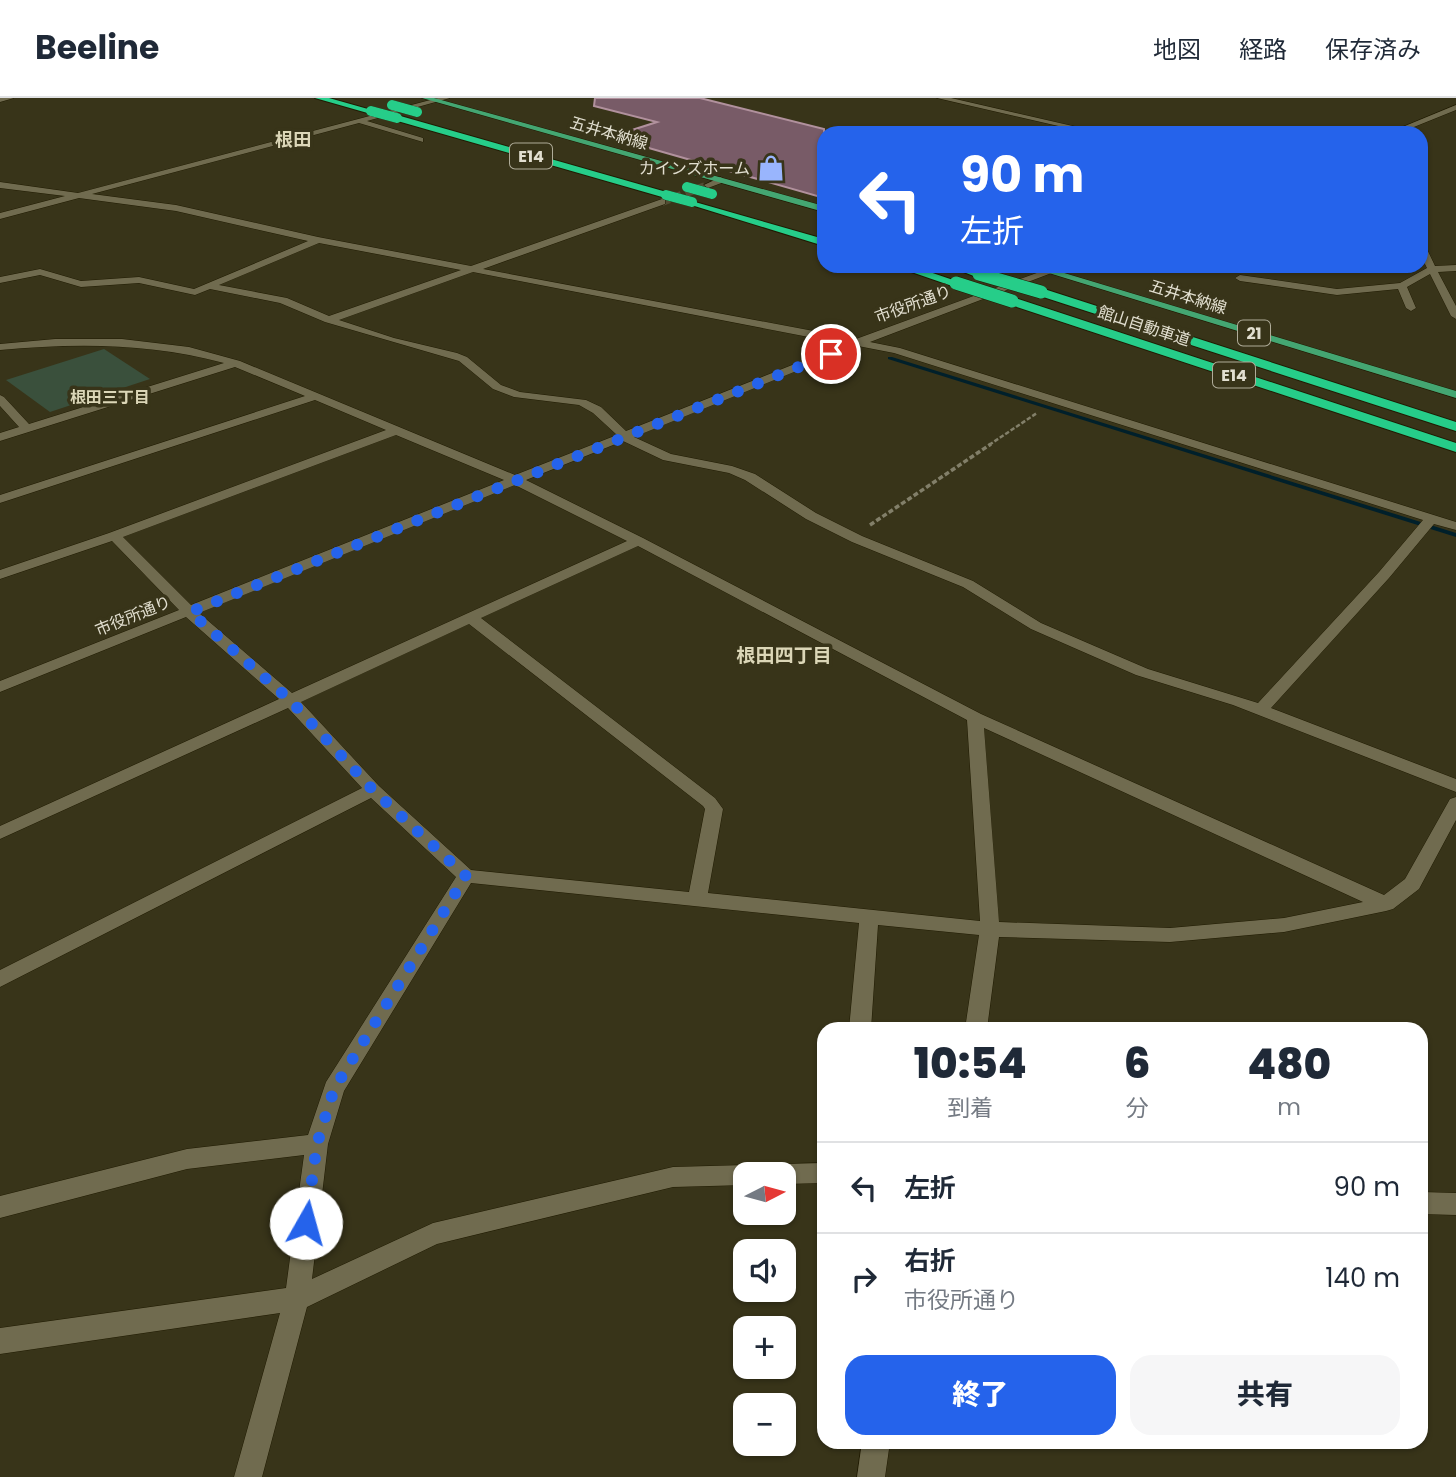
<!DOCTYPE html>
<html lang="ja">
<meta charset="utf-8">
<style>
:root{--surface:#fff;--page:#f6f6f7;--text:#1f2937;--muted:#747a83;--line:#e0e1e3;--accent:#2563eb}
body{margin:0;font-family:Poppins,"Noto Sans JP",sans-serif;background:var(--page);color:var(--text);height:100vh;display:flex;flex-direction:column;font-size:26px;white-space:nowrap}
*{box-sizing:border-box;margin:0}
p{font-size:23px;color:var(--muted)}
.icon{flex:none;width:38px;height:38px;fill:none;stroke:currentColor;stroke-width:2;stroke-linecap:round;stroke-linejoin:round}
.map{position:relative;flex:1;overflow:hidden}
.details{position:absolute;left:817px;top:924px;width:611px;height:427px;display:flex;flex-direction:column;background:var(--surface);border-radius:21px;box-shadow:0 2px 5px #0004}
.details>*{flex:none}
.banner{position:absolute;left:817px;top:28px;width:611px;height:147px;border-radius:21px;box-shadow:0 2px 5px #0004;background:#2563eb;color:#fff;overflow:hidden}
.needle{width:46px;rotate:84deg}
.buttons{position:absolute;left:733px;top:1064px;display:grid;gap:14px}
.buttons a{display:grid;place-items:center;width:63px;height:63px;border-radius:14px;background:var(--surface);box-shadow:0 2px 5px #0004;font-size:35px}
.pin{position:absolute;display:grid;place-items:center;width:60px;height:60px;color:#fff;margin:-30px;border:4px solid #fff;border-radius:50%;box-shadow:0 2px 7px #0007}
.me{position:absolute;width:77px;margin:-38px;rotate:7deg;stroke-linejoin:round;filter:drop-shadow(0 0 5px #0008)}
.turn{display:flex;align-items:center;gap:24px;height:147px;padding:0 28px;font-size:32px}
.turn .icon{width:91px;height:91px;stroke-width:2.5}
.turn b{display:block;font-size:49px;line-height:60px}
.eta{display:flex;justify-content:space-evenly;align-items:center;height:119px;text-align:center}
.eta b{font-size:42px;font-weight:800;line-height:49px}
.button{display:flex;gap:14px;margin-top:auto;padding:14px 28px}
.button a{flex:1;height:80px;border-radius:21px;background:var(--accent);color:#fff;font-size:28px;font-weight:800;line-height:80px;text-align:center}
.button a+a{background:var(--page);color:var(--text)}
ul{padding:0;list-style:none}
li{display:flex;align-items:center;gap:21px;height:91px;padding:0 28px;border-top:2px solid var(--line)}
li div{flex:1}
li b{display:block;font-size:26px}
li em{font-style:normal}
header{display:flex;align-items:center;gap:42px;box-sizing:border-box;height:98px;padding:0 35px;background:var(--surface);border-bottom:2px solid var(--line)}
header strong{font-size:33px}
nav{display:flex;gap:38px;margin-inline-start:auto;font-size:24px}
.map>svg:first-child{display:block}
.green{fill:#3a503c}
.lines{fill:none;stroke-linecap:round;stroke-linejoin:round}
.stream{fill:#00202b;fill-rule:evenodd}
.building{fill:#785b67;stroke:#b1919d;stroke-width:2}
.minor-tunnel{stroke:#524e34;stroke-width:8;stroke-dasharray:8 4.5;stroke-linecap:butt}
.minor-casing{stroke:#201b02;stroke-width:1}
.major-casing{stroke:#201b02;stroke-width:1}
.highway-casing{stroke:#201b02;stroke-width:2}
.path-far1{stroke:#827f69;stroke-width:2.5;stroke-dasharray:4.5 2;stroke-linecap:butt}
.path{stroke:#827f69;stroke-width:3.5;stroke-dasharray:5 2.5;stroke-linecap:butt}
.minor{fill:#706b4f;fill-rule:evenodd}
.major{fill:#44a672;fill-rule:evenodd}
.highway{fill:#26cd89;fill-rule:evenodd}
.highway-bridge-far1-casing{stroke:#201b02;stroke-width:10;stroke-linecap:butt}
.highway-bridge-casing{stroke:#201b02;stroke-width:14;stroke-linecap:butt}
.highway-bridge-far1{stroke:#26cd89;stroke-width:10}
.highway-bridge{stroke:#26cd89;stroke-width:13}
.route{stroke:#2563eb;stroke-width:12;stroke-dasharray:0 21.6}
.labels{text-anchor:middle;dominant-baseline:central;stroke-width:7;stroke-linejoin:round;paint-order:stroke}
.far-street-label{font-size:16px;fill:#e2dfd0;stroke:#383419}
.shield{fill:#383419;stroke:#afac99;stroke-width:2}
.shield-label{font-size:16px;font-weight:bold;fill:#e2dfd0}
.far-poi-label{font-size:16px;fill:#e2dfd0;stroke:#383419;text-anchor:end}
.far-neighbourhood-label{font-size:16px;font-weight:bold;fill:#dbd6b7;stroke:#383419}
.far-quarter-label{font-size:18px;font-weight:bold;fill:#dbd6b7;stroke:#383419}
.neighbourhood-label{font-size:19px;font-weight:bold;fill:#dbd6b7;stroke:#383419}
</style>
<header>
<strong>Beeline</strong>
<nav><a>地図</a><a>経路</a><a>保存済み</a></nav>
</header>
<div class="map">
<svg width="1456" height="1379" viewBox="0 0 1456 1379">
<rect width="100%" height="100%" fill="#383419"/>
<!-- green -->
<path class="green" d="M104,251l46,30 -100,33 -44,-32z"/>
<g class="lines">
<!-- stream -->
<path class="stream" d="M888,259h4l564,176v4l-568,-178z"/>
</g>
<!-- building -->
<path class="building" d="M595,0h105l124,31v69l-214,-61 47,-15 -63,-16z"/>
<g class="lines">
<!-- minor-tunnel -->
<path class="minor-tunnel" d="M662,104l46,-17"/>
<!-- minor casing -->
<g class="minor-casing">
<path id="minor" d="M0,0h14l-14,4z
M438,0h12l-83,23 56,17v4l-64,-19 -267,71 84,11 142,32 153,29 191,-67 3,1v4l-182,65 373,70 200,-73h14l-200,76 30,6 556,174v8l-22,-6 -45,54 -118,130 185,71v13l-223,-87 -97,-30 -105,-46 -68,-42 -111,-45 -46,-23 -61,-39 -16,-7 -66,-13 -40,-19 -97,39 117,58 338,176 403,181 21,-16 45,-80 6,-2v23l-37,69 -26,20 -7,2 -102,21 -114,10 -171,-5 -12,92h-22l14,-94 -101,-10 -7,104h-22l10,-106 -388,-40 -127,208 -16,53 -16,135 121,-56 240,-56 73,-2 8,3 3,6h-11v11l-73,2 -236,57 -130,63 -45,170h-28l46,-164 -280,41v-26l286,-40 18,-133 -117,14 -187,49v-22l187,-47 121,-14 18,-53 130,-205 -85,-79 -371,189v-17l362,-182 -74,-80 -288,131v-13l279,-127 -93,-82 -186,75v-11l179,-71 -67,-69 -112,38v-9l109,-37 277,-103 -71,-30 -315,103v-8l305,-99 -70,-29 -235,74v-8l19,-6 -19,-21v-11l4,2 25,27 195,-61c-74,-20 -148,-20 -224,-13v-6l55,-5h67l67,8 51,14 275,114 102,-40 -24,-22 -14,-8 -65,-8 -21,-8 -34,-28 -134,-39 -45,-19 -70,-14 -15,6 -56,-12 -58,4 -41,-12 -40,8v-6l40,-8 41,12 58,-4 55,12 114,-48 -132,-30 -97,-13 -79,21v-6l65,-17 -65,-8v-6l78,11zM319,145l142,27 -132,46 -42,-18 -68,-13zM473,174l372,72 -219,87 -25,-24 -15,-7 -66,-8 -19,-7 -34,-28 -10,-4 -63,-15 -55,-18zM858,248l36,7 529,167 -44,52 -121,131 -110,-34 -107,-46 -68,-42 -111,-45 -46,-23 -61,-39 -23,-8 -61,-12 -37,-17zM396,337l108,45 -313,125 -68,-68zM515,387l112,56 -335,152 -93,-80zM638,448l329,174 13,201 -272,-28 15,-84 -8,-11 -234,-180zM469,526l234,182 2,3 -16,83 -218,-22 -92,-84 -78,-84zM984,630l379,174 -79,16 -114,10 -171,-6z
M937,0h14l152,35h-14z
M1456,7v5l-57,23h-11z
M721,79l3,5 -16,6 -4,-3z
M1421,146l5,3 9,19 21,-1v6l-18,1 18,34v13l-5,-3 -21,-42 -23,13 9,21 -5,3 -5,-3 -8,-19 -61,6 -97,-14 -5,-3 5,-3 97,14 63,-6 27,-15 -6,-12z
M824,1065v20l-40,1v-10h-12l4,-7 8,-3z
M1421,1094l35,1v22l-35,-1z
M862,1344h28l-5,35h-28z"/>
</g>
<!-- major casing -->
<g class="major-casing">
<path id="major" d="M422,0h12l390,108v6z
M1026,168h15l415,125v7z"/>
</g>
<!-- highway casing -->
<g class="highway-casing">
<path id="highway" d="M315,0h14l46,13 -4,3z
M397,17l273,78 1,2 -9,2 -268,-77 -2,-2z
M688,102l136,39v7l-136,-42z
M894,168h18l50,17 -10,3z
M948,168h18l19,8 -6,4z
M1041,190l415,134v9l-419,-136 -2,-3z
M1012,199l444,146v9l-448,-148 -2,-3z"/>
</g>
<!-- path-far1 -->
<path class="path-far1" d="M989,347l48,-32"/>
<!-- path -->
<path class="path" d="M870,427l121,-81"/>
<!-- minor -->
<use href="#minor" class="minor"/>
<!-- major -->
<use href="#major" class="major"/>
<!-- highway -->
<use href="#highway" class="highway"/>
<!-- highway-bridge-far1 casing -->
<g class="highway-bridge-far1-casing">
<path id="highway-bridge-far1" d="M392,7l25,7
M371,13l26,7
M687,89l25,7
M666,97l26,7"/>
</g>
<!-- highway-bridge casing -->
<g class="highway-bridge-casing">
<path id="highway-bridge" d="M979,176l62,18
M956,185l56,18"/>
</g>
<!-- highway-bridge-far1 -->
<use href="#highway-bridge-far1" class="highway-bridge-far1"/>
<!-- highway-bridge -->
<use href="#highway-bridge" class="highway-bridge"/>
</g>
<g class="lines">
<!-- route -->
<path class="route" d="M306,1125l11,-79 17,-55 132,-213 -93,-86 -84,-91 -99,-87 641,-258"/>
</g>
<!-- icons -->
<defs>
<g id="shop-bare" transform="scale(2.1)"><path d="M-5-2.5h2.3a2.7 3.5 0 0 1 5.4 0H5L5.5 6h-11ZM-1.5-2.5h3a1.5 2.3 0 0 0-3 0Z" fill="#99b5fd" stroke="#383419" stroke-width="2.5" paint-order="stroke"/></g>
</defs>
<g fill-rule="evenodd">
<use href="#shop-bare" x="771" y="70"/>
</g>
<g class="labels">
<!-- far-street labels -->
<g class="far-street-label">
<text transform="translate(609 35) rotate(16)">五井本納線</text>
<text transform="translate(1188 199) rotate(17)">五井本納線</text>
<text transform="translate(913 206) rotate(-20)">市役所通り</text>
<text transform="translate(1144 228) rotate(18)">館山自動車道</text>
<text transform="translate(133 518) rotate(-22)">市役所通り</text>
</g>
<!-- shield labels -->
<g class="shield">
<rect x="510" y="45.5" width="42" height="25" rx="5"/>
<rect x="1238" y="222.5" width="32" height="25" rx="5"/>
<rect x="1213" y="264.5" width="42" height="25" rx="5"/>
</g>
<g class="shield-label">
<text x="531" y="58">E14</text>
<text x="1254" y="235">21</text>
<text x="1234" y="277">E14</text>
</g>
<!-- far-poi labels -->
<g class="far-poi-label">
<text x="750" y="70">カインズホーム</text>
</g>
<!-- far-neighbourhood labels -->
<g class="far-neighbourhood-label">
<text x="110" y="299">根田三丁目</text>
</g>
<!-- far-quarter labels -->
<g class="far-quarter-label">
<text x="293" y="41">根田</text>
</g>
<!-- neighbourhood labels -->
<g class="neighbourhood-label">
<text x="784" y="557">根田四丁目</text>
</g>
</g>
</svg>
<div class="buttons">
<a><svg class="needle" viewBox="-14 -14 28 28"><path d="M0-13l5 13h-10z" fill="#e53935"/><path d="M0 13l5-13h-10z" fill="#747a83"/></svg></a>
<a><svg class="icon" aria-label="sound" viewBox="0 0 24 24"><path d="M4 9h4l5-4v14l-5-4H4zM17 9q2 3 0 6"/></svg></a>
<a>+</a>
<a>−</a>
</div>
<div class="pin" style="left:831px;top:256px;background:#d93025"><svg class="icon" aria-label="arrive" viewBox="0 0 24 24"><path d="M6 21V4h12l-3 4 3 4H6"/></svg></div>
<svg class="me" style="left:306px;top:1125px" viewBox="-20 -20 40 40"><circle r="19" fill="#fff"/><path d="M0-13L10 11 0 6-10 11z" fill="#2563eb"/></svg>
<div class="banner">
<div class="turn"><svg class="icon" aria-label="left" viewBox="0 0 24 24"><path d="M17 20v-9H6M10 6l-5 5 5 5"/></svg><div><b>90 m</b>左折</div></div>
</div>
<section class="details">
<div class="eta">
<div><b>10:54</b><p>到着</p></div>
<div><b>6</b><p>分</p></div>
<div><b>480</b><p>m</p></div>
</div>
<ul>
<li><svg class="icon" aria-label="left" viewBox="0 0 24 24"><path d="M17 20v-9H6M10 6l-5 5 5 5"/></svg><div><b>左折</b></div><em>90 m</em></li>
<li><svg class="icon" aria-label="right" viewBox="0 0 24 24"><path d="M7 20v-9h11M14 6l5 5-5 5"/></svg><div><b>右折</b><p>市役所通り</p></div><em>140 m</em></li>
</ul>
<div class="button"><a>終了</a><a>共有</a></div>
</section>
</div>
